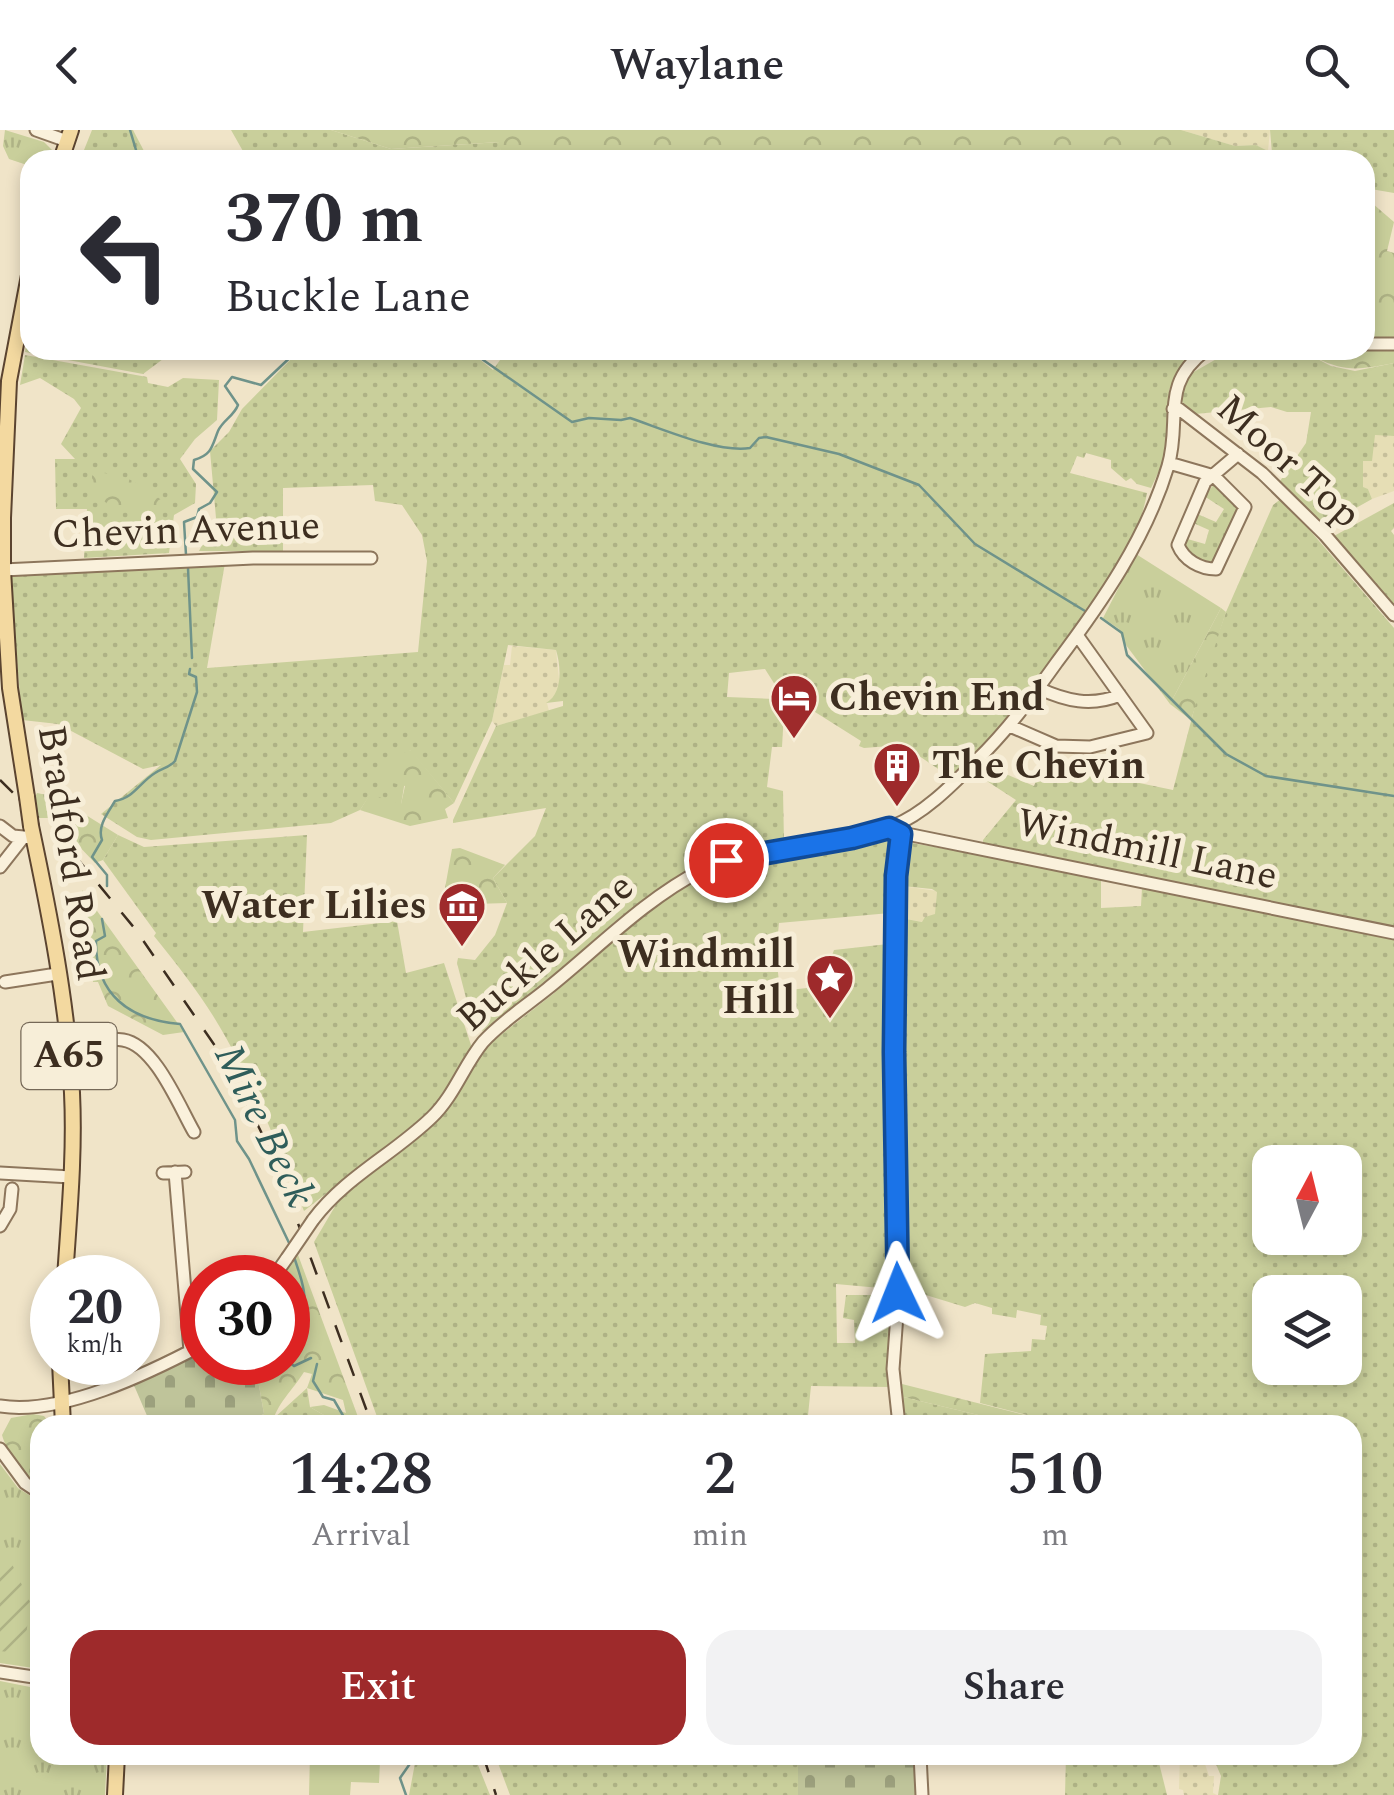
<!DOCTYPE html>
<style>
:root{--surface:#fff;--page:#f2f2f3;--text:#2b2b33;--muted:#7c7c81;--accent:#9e2a2b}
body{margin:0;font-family:Spectral,serif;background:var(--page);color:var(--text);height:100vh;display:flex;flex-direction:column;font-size:38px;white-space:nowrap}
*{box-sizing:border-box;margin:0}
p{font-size:32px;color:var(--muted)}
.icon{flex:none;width:55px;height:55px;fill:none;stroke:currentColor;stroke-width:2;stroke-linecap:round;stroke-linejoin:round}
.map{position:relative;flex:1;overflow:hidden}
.side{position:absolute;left:30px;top:1285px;width:1332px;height:350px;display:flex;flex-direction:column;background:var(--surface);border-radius:30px;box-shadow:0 5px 15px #0003}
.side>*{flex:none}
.guide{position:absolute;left:20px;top:20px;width:1355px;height:210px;border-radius:30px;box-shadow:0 5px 15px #0003;background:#fff;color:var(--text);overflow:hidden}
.needle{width:65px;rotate:7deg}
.buttons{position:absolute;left:1252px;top:1015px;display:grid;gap:20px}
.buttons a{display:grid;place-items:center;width:110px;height:110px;border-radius:20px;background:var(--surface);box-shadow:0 5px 15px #0003;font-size:50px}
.speed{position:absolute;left:30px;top:1125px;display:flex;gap:20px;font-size:50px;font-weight:700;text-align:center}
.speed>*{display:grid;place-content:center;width:130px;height:130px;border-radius:50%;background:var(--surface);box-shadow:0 5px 15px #0003;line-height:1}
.speed small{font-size:25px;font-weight:400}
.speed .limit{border:15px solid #d22;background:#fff;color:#111}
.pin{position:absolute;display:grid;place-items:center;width:85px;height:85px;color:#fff;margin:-42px;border:5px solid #fff;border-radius:50%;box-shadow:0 2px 10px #0007}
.me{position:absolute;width:110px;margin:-55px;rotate:358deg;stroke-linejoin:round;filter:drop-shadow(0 0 8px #0008)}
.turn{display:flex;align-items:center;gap:35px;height:210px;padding:0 40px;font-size:45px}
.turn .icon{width:130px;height:130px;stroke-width:2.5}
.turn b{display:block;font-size:70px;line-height:85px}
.eta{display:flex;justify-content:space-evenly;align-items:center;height:170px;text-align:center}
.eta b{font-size:60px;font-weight:600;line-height:70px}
.action{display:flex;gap:20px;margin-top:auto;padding:20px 40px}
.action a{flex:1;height:115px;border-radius:30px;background:var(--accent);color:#fff;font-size:40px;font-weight:600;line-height:115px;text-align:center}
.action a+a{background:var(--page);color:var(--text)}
header{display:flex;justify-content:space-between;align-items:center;height:130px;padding:0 40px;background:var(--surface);font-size:45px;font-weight:600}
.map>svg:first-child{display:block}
.farmland{fill:url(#farmland-dots)}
.grass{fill:url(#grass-dots);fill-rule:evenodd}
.forest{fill:url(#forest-crowns)}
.cemetery{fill:url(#cemetery-stones)}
.park{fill:url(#park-tufts)}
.garden{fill:url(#garden-furrows)}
.pitch{fill:#c9cf9b}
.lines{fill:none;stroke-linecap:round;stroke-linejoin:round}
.stream{stroke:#6f938a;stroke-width:2.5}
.minor-casing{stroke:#8d765c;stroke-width:15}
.major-casing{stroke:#5b4430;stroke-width:18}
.minor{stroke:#faf1dc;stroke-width:11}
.major{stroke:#f3d9a0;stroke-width:14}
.rail{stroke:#3d2e20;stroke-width:2.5;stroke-dasharray:18 18;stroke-linecap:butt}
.minor-bridge-casing{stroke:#8d765c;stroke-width:15;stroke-linecap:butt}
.major-bridge-casing{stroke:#5b4430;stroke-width:18;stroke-linecap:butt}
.minor-bridge{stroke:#faf1dc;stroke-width:11}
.major-bridge{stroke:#f3d9a0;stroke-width:14}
.route-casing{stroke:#114b97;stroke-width:25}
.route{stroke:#1a73e8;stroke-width:18}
.labels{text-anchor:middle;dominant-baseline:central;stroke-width:10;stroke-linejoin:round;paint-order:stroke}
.shield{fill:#f7eed8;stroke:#756857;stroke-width:2.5}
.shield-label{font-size:38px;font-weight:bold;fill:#3d2e20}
.street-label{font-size:40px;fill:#3d2e20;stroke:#f7eed8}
.poi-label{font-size:40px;font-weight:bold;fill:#3d2e20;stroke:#f7eed8;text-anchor:start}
.water-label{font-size:42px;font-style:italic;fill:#2f5d5a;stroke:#f7eed8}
</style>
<header><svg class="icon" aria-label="back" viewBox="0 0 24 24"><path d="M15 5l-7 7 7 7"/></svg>Waylane<svg class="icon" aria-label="search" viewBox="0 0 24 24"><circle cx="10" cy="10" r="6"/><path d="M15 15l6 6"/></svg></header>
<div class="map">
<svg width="1394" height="1665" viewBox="0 0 1394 1665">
<defs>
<pattern id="farmland-dots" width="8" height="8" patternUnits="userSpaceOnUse" patternTransform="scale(2.5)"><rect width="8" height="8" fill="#e6deb5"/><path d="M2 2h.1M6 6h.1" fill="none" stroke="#c6bf9b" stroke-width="1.8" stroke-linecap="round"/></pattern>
<pattern id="grass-dots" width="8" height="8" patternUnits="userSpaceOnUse" patternTransform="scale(2.5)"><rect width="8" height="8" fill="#c9cf9b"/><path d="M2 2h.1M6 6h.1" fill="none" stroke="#aeb285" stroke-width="1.8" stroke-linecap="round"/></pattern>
<pattern id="forest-crowns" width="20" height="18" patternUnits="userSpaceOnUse" patternTransform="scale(2.5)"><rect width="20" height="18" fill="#c9cf9b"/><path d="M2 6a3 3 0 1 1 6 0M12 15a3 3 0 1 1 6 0" fill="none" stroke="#aeb285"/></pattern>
<pattern id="cemetery-stones" width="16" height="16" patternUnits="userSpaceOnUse" patternTransform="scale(2.5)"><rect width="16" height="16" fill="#bfc49a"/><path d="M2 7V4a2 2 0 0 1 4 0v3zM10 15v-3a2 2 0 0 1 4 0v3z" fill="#9ca07d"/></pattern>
<pattern id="park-tufts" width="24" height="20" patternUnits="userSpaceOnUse" patternTransform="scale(2.5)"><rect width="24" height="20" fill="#c9cf9b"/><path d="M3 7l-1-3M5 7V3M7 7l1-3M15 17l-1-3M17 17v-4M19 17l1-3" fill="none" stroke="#aeb285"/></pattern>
<pattern id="garden-furrows" width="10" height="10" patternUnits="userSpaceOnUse" patternTransform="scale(2.5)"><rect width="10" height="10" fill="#c9cf9b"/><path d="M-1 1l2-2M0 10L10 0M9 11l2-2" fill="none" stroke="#aeb285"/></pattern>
</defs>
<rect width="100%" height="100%" fill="#f0e4c8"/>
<!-- farmland -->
<path class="farmland" d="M1181,0h89l-2,21 -12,-6 -21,1z
M1374,304l20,2v55l-22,8 -4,-10 -6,-1 1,-28z
M512,516l44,4 4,38 -5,9 -8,6 2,8 -53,15 -4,-5 12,-56h6z
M902,756l35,5 -1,23 -13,8 -22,-4z
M1180,1625h22l7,21h5l-1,17 4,2h-33l-1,-5 -4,-1z"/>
<!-- grass -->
<path class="grass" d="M92,0h41l11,21 -3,6 3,3h-64z
M231,0h100l60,19 109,-7 1,12 23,6h-276z
M1270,0h124v63l-29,-5v-28h-75l-1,-5 -17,-2z
M30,189v31h145l-32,24 -118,-22z
M305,220h163l25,20 7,-10 -15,-10h678l22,11 -16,29 -2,64 -16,34 -14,-4 -6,-6 -5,3 -15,-13v-8l-25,-7 -2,5 -7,-2 -7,17 77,20c-10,58 -51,108 -86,154 -33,45 -66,87 -104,126l-7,4 -47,-32 -39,3 -5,-2 2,-5 -84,-53 -12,-19 -36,4 -2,24 47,2 10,13 -2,35h-10l-5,40 16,4 1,51c-47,5 -83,22 -123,46l-1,4 -177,139 -10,-6 -16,-62 1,-5 17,2 20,-25 12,-32 -14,-25 42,-42 11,-28 -93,15v-3l43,-94 67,-20v-5l-17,2c17,-9 15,-37 10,-53l-48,-5 -16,76 -38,82 -44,-53 -9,55 -31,-10 -10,15 -29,13 -180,17 -14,-3 -36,-23 60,-49 -18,4 -85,-45 -36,-4 -12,-144 215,-13 -18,105 211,-16 9,-91 -5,-26 -20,-30 -27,-4 -2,-16 -90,3v63h-84l17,-33 -6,-67 19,-19 13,-23 55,-56z
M1232,220h68l31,16 24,5 39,-8v73l-19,-1 -3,26h-9v26l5,2 4,10 -48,27 -46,-42 28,-41 5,-31h-24l-16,-5 -76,7 -12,-10 -3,-12 12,-19z
M25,225l122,22 1,6 20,4 15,-9 36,2 -2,40 -22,19 -15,20 16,25 -1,19 -21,12 -5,38 -85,5 3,-49h-31l-1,-50h20l-14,-15 20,-36 -7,-9 -34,-21 -20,7z
M1217,351l20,21 5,11 -24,50 -16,1 -17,-14 -1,-12 21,6 4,-14 -18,-8 4,-9 21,9 8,-13 -20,-13z
M1282,368l112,130v301l-411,-83v-6l33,-40 -40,-26 9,-9 49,21 9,-23 130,27 27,-103 26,-75 47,-107z
M1394,373v25l-3,3 3,4v70l-60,-69z
M118,705l26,12 163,-12 -4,97 94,-11 9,52 38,-10 28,85 -41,63 -127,100c-24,-59 -47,-119 -79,-175 -20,-36 -45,-68 -71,-100l2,-3 -53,-73z
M883,707l7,2v74l-111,10 -3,31 4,37 36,-4 -1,-24 15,-2 4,-11 54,-6 -1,209 4,136 -55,-5 1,59h18l-1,-23 -11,-2 3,-23h39l5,3v89l-79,-1 -4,39h-427l-66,-183 30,-51 69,-49 18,-18 53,-76 69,-54 111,-97 75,-37z
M912,713l189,34v31l40,-2 1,-18 252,52v855h-176l3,-19 -9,-21h140v-330h-287l-85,-22 5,-49 46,-3 1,-12 13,1 2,-14 -7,-1 1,-10 -24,-5 -1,8 -24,-4v-6l-17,-5 -10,4 -62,-19 -5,-104 3,-266 21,4 3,-5 10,-3 2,-22 -5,-3 -30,-3v-34zM1270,1032h75v76h-75zM1270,1162h75v76h-75z
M307,1258l3,19 31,18h-69l2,-7z
M899,1266l121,29h-114z
M419,1625h55l16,40h-81l7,-37z
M495,1625h303v40h-288z
M1066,1625h91l10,40h-102z"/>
<!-- forest -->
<path class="forest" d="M331,0h850l54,16 21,-1 16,8 16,2 2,5h-766l-23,-6 -2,-12 -108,7z
M1365,67l29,25 -7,29 7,2v87h-29z
M1394,219v14c-45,9 -53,8 -94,-13z
M92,342c34,2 45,9 72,30l-6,13 -44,-5 -22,-20z
M1221,478l5,4 -35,108 -21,-16z
M411,620l43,53 -9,6 3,9 -38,8 -50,-16 10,-16 31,10 4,-18 -28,-7 8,-19z
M37,663l20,4 61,38 -15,25 -8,3 -43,-45h-14l-3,-21z
M460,718l45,17 -12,13 14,25 -65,2 10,-56z
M82,760l102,142 -21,3 -55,-29 -10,-24h-5z
M297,1122l64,173h-20l-31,-18 14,-2 22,8 -3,-13 -36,-12 5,-14 -8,-2c-11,18 -28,32 -32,53h-34l26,-11 -9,-51 33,-1v-84l-11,-1z
M898,1253l167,42h-45l-121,-29z
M33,1284l11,2 7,9h-11v62c-16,-10 -33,-34 -38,-52l9,-17z"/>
<!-- cemetery -->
<path class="cemetery" d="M202,1222v10l53,1 9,51 -26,11h-87l-18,-42z
M798,1625h111l7,3 -1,37h-117z"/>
<!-- park -->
<path class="park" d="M5,0l39,12 8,8 -3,10h-19v6l-21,-7 -6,-13z
M1136,424l85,54 -51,96 -47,-63 -4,-12 -16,-11z
M0,1334l18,24 22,14v167l-40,-6z
M0,1551l40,8v66h67l-2,40h-105z"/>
<!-- garden -->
<path class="garden" d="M0,1429l11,3 19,40 -6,52 -24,-3z"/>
<!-- pitch -->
<path class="pitch" d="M310,1625l70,6 -1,22 -28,-1 -1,13h-41z"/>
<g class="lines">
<!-- stream -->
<path class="stream" d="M130,0l9,30
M469,220l103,72 17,-4 32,2 9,-2c33,11 87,35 120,30l9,-10 7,-1 73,17 80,31 56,59 110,67
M186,425l-2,-33 13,-5 2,-8 11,-6 7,-11 -24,-23 1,-9c18,-5 18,-14 24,-29 5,-11 16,-15 20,-26l-13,-19 7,-9 29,8 37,-35
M188,438l4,90
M1101,488l21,15 5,22 99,99 40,22 128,20
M107,756v-11l-15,-18 10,-17c-5,-14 6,-27 13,-39 19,-3 24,-18 40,-28 7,-5 14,-5 20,-12l22,-69 -1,-15 -7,-3 1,-5
M102,789l3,17 -9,5c-1,54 34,79 84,83l55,96 2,21 12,18 42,88
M288,1216c25,-35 18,-54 5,-92
M288,1231l6,5 17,-8
M317,1234l-4,17 10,16 11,3 11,19 -1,6
M406,1665l-6,-17 16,-23"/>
<!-- minor casing -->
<g class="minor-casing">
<path id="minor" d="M36,0l31,11
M1365,214h29
M1173,279h6l83,64 63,62 69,80
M1169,333l45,13 31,31 -29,62c-16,0 -32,-9 -38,-24l27,-63 33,-28
M3,440l250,-12h118
M1038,558c28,13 53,19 82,7
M1010,596l46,20 34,1 57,-14 -70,-98
M0,696l13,10 21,2
M897,702l497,101
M0,737l22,-28
M5,852l52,-8
M68,915c17,-2 38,-8 55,-5 32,5 56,66 71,92
M175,1042l15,179
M0,1043l71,4
M163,1043l22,-1
M313,1090c32,-43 81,-66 119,-103 22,-21 32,-52 51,-75 18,-20 43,-36 64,-53 50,-40 98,-90 155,-119 59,-30 131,-19 191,-44 31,-12 60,-42 83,-65 31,-30 56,-64 81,-99 45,-60 89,-123 111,-196 14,-47 -9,-81 38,-116
M0,1096l10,-17 2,-20
M273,1148l14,-20
M0,1276c61,10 149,-33 202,-61
M899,1295l-6,-56 5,-68 -5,-176 3,-249 5,-43
M0,1319l25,34 15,10
M0,1542l40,6
M920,1625l2,40"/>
</g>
<!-- major casing -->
<g class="major-casing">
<path id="major" d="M61,30l10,-30
M27,667l-17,-109 -7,-118v-52l6,-137 21,-111
M31,696c18,85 37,180 41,267 3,61 -3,123 -7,185
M60,1232l3,63
M115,1665l2,-40"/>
</g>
<!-- minor -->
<use href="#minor" class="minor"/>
<!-- major -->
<use href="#major" class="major"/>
<!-- rail -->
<path class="rail" d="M0,650l66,65 70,85 92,135 46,93 98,267
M483,1625l13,40"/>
<!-- minor-bridge casing -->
<g class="minor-bridge-casing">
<path id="minor-bridge" d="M287,1128l26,-38"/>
</g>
<!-- major-bridge casing -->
<g class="major-bridge-casing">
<path id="major-bridge" d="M27,667l4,29"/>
</g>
<!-- minor-bridge -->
<use href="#minor-bridge" class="minor-bridge"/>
<!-- major-bridge -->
<use href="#major-bridge" class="major-bridge"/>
</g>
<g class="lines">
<!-- route casing -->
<g class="route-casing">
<path id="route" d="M726,730l126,-22 37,-10 12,6 -5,42 -2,176 4,241"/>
</g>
<!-- route -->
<use href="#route" class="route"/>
</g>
<!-- icons -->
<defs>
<g id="hotel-pin" transform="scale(2.5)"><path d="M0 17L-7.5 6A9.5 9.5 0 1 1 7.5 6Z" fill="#9e2a2b" stroke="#f7eed8"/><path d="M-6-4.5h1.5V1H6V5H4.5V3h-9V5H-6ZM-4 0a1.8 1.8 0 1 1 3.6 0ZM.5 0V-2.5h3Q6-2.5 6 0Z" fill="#fff"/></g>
<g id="building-pin" transform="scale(2.5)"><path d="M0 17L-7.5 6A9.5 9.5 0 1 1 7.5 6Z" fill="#9e2a2b" stroke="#f7eed8"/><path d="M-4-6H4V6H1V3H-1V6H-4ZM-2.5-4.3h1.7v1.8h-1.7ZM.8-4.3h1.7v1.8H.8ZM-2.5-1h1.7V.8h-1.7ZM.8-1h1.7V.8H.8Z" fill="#fff"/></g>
<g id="museum-pin" transform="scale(2.5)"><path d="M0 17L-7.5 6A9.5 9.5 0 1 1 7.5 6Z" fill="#9e2a2b" stroke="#f7eed8"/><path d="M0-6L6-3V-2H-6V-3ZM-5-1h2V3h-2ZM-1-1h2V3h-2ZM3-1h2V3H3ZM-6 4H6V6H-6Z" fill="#fff"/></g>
<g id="sight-pin" transform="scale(2.5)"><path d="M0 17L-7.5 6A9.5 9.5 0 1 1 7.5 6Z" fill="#9e2a2b" stroke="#f7eed8"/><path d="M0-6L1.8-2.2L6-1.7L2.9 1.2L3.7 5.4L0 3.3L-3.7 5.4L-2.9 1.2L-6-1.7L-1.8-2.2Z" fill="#fff"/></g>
</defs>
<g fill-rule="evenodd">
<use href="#hotel-pin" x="794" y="568"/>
<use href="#building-pin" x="897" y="636"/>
<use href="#museum-pin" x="462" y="776"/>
<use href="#sight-pin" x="830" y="848"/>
</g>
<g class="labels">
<!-- shield labels -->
<rect class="shield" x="21.5" y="893" width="95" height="66" rx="8"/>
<g class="shield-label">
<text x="69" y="926">A65</text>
</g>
<!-- street labels -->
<g class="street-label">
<text transform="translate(1288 332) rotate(42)">Moor Top</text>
<text transform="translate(186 401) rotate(-2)">Chevin Avenue</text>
<text transform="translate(1147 720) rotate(12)">Windmill Lane</text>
<text transform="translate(70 723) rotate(81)">Bradford Road</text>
<text transform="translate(546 823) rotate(-41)">Buckle Lane</text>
</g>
<!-- poi labels -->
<g class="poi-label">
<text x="829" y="568">Chevin End</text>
<text x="932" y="636">The Chevin</text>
<text x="427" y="776" text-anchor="end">Water Lilies</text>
<text x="795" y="825" text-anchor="end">Windmill<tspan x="795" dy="46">Hill</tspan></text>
</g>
<!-- water labels -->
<g class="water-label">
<text transform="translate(264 996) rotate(64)">Mire Beck</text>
</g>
</g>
</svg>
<div class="buttons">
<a><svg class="needle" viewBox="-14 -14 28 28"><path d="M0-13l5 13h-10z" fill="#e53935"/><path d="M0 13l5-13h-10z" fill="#7c7c81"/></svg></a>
<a><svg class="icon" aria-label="layers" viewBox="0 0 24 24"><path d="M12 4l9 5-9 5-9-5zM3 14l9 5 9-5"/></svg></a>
</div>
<div class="speed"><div>20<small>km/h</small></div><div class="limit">30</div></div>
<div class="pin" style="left:726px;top:730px;background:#d93025"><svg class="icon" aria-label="arrive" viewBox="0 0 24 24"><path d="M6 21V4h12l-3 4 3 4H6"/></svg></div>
<svg class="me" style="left:898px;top:1163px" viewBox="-20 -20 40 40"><path d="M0-17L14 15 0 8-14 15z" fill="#1a73e8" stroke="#fff" stroke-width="4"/></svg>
<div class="guide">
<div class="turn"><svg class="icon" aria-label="left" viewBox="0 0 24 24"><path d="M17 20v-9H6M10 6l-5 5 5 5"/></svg><div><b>370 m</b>Buckle Lane</div></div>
</div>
<section class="side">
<div class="eta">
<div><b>14:28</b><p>Arrival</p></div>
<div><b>2</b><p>min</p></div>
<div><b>510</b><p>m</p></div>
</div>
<div class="action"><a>Exit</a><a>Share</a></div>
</section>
</div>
